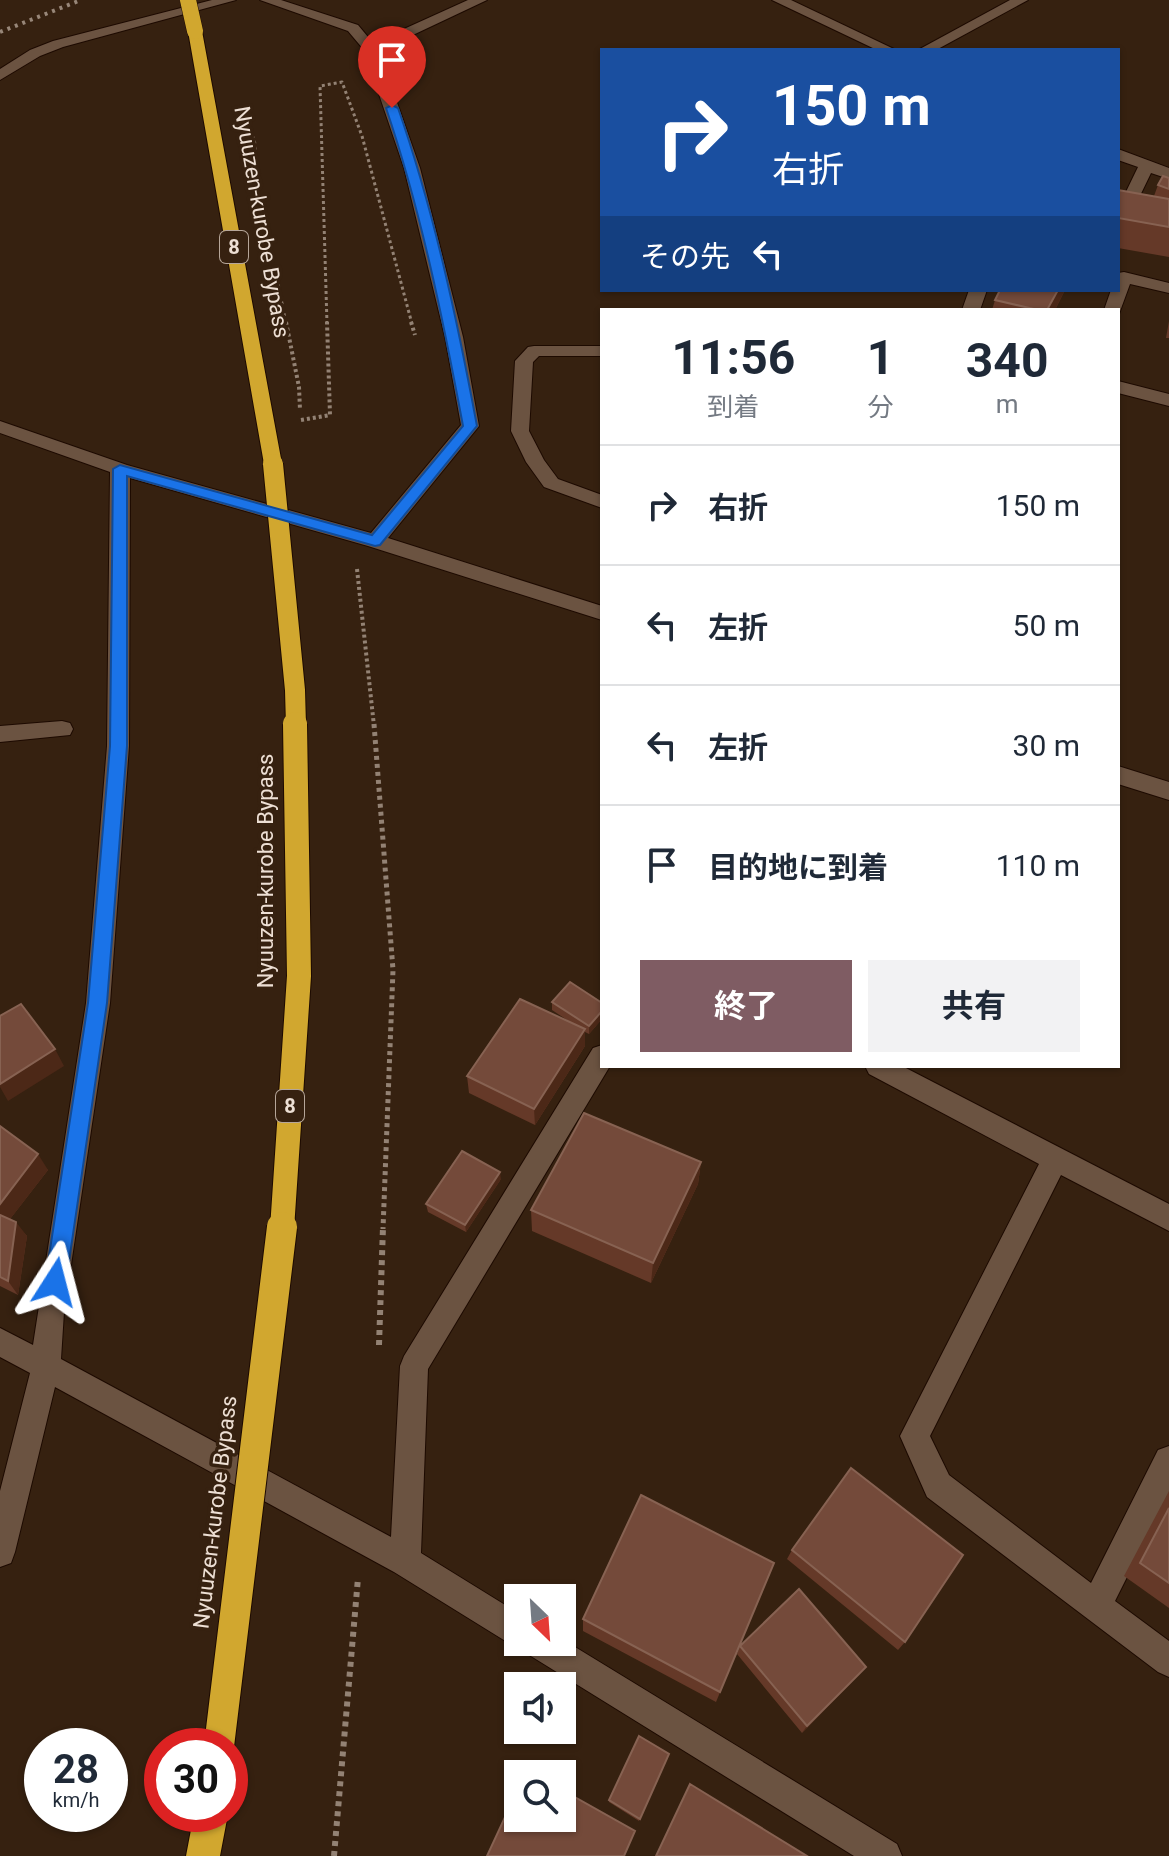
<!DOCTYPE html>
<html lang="ja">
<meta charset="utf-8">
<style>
:root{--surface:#fff;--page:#f2f2f3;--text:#1f2937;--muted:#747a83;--line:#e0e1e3;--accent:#7f5c63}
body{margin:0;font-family:Roboto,"Noto Sans JP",sans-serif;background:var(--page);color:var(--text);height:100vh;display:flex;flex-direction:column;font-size:30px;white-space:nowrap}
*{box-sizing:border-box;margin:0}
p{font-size:26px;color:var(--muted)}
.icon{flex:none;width:44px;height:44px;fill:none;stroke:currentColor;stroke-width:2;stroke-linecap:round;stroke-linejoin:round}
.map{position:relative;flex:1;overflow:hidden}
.drawer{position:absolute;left:600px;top:308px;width:520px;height:760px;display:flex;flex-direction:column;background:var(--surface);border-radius:0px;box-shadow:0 2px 6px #0004}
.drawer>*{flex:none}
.banner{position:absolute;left:600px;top:48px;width:520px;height:244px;border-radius:0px;box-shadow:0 2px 6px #0004;background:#1a4fa0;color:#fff;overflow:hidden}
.needle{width:52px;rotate:155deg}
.fabs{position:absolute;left:504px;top:1584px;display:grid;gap:16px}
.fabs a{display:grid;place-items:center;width:72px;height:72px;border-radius:0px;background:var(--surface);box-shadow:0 2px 6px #0004;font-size:40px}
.speed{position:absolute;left:24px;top:1728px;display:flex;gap:16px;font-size:40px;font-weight:700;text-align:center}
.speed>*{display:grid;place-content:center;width:104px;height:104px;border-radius:50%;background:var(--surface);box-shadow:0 2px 6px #0004;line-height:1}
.speed small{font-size:20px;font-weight:400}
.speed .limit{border:12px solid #d22;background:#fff;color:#111}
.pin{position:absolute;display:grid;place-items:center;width:68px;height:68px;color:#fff;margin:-82px -34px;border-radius:50% 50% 50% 0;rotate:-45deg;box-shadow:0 0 8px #0007}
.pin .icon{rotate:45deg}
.me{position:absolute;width:88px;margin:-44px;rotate:9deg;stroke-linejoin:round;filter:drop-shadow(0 0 6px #0008)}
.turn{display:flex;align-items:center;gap:28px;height:168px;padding:0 40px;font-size:36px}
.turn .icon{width:104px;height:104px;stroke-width:2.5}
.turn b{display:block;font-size:56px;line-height:68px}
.then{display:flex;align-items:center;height:76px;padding:0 40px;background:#0003;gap:16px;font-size:30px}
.eta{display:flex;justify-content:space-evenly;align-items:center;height:136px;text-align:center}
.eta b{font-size:48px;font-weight:700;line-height:56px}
.primary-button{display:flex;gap:16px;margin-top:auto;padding:16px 40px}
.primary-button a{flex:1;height:92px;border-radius:0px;background:var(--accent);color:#fff;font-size:32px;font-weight:700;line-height:92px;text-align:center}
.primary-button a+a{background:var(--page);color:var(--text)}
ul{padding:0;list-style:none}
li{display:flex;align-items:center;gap:24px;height:120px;padding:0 40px;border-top:2px solid var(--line)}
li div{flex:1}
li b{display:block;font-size:30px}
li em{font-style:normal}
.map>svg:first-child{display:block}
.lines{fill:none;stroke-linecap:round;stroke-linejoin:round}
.minor-casing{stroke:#1d0a00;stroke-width:2}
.highway-casing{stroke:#1d0a00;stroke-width:2}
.path-far3{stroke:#938274;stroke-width:3;stroke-dasharray:3 3;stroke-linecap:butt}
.path-far2{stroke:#938274;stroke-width:4;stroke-dasharray:3 3;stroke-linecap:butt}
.path-far1{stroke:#938274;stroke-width:5;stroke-dasharray:4 4;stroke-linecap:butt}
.path{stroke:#938274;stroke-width:6;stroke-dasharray:5 5;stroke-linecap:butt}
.minor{fill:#6b5341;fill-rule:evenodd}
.highway{fill:#d1a72f;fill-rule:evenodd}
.rail{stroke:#988779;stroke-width:4;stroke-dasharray:3 5;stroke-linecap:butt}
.highway-bridge-far3-casing{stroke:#1d0a00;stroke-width:17;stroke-linecap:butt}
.highway-bridge-far2-casing{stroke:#1d0a00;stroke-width:22;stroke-linecap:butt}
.highway-bridge-far1-casing{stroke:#1d0a00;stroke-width:26;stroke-linecap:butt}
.highway-bridge-casing{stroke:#1d0a00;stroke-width:32;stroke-linecap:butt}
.highway-bridge-far3{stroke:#d1a72f;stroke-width:16}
.highway-bridge-far2{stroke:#d1a72f;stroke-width:20}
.highway-bridge-far1{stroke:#d1a72f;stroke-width:24}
.highway-bridge{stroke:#d1a72f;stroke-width:30}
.wall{fill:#653928}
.shaded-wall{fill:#4c2817}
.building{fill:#744a3a;stroke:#876252;stroke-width:2}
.route{fill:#1a73e8;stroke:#114b97;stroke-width:2}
.labels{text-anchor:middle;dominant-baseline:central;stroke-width:7;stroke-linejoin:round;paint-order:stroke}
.shield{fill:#362110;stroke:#b6a699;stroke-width:2}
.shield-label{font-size:20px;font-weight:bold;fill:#eddfd4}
.street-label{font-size:22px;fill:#eddfd4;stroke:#362110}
</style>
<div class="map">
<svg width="1169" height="1856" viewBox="0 0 1169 1856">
<rect width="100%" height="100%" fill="#362110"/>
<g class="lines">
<!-- minor casing -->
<g class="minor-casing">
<path id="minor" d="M212,0h24l-173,47 -23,9 -40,24v-11l30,-19 23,-9z
M260,0h21l77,25 15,18 95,-43h19l-108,51 41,117 43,169 16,89 -91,112 214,68v14l-234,-74 -238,-68 -1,268 -19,257 -46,309 -3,47 330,178 9,-171 4,-10 189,-308 9,-3v21h8l-182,303 -7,184 97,60v29h44v-3l335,205 5,12h-48l-328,-203 -4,-8 -4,2 -11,-5 -113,-70 -339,-185 -40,165 -4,11 -11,4v-76l30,-118 -30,-16v-29l33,17 53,-342 21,-257 3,-274 -110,-39v-12l127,44 244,68 90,-108 -16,-88 -41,-169 -40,-118 -16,-19z
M772,0h19l105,50h-19z
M1010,0h18l-92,50h-18z
M1118,149l51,19v11l-18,-6 -15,31 -8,5 -10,-2v-10l5,1 15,-31 -20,-7z
M1124,272l45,11v10l-39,-9 -11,30 -1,-4h-14l7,-20h7v-17z
M969,290h18l-7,20h-18z
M534,346h68v10h-63l-6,6 -4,69 15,29 14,19 44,16v13l-58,-21 -18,-25 -15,-31 4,-70 13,-14z
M1118,381l51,13v12l-51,-13z
M62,721l8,2 3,6 -3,6 -70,7v-16z
M1118,766l51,16v18l-51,-16z
M865,1066h37l267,138v27l-108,-56 -131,261 19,39 142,108 67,-133 11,-4v47l-54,108 54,40v36l-11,-5 -231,-175 -27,-61 139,-272 -170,-90z"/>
</g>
<!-- highway casing -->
<g class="highway-casing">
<path id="highway" d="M195,27l7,4 80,433 -9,6 -9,-6 -76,-433z
M194,1814h34l-8,42h-34z"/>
</g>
<!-- path-far3 -->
<path class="path-far3" d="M247,118l8,26v19
M277,278l9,46
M327,324l-7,-238 22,-4 20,54 50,188"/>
<!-- path-far2 -->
<path class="path-far2" d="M286,322l13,65 1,23
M411,322l4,13
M301,420l29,-5 -3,-93
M357,569l17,157"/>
<!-- path-far1 -->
<path class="path-far1" d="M374,724l19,246 -10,259"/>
<!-- path -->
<path class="path" d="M379,1345l4,-118
M334,1856l24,-278"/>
<!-- minor -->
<use href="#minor" class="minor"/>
<!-- highway -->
<use href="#highway" class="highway"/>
<!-- rail -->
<path class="rail" d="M0,32l81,-32"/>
<!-- highway-bridge-far3 casing -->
<g class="highway-bridge-far3-casing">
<path id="highway-bridge-far3" d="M188,0l7,31"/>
</g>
<!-- highway-bridge-far2 casing -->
<g class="highway-bridge-far2-casing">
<path id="highway-bridge-far2" d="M273,464l22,226 1,36"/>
</g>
<!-- highway-bridge-far1 casing -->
<g class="highway-bridge-far1-casing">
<path id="highway-bridge-far1" d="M282,1229l17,-253 -4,-252"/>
</g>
<!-- highway-bridge casing -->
<g class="highway-bridge-casing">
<path id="highway-bridge" d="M219,1746l63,-519"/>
</g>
<!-- highway-bridge-far3 -->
<use href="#highway-bridge-far3" class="highway-bridge-far3"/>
<!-- highway-bridge-far2 -->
<use href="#highway-bridge-far2" class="highway-bridge-far2"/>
<!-- highway-bridge-far1 -->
<use href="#highway-bridge-far1" class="highway-bridge-far1"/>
<!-- highway-bridge -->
<use href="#highway-bridge" class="highway-bridge"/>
</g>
<!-- wall -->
<path class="wall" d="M1169,178v79l-51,-9v-58l36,6 4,-11z
M1000,290h65l-10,20h-63l3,-10z
M1169,321v17h-3z
M552,1002l50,1v16l-13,15 -4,-2v14l-50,79 -66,-32 -2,-17 106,-52 -21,-14z
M0,1126l48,44 -38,49 17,17 -9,59 -18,-9z
M701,1162l-3,22 -47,99 -119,-52 -1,-21z
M501,1179l-35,53 -38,-20 -2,-8z
M1169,1491v117l-45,-32z
M792,1550l113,92 -7,8 -111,-91z
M774,1563l-58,139 -133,-71v-12z
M740,1646l126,21 -64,66 -65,-79z
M669,1754l-30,67 -30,-19v-2z"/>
<!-- shaded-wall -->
<path class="shaded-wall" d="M1058,290h7l-10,20h-8z
M602,1011v8l-13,15v-8z
M585,1029v17l-50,79 -1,-16z
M55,1049l9,17 -56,35 -8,-14v-3z
M38,1154l10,16 -44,57 -4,-5v-18z
M701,1162l-3,22 -47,99 2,-20z
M500,1172l1,7 -35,53 -1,-7z
M16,1222l11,14 -9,59 -10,-14z
M866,1667l-6,7 -58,59 5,-7z"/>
<!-- building -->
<path class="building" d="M1163,176l6,2v11l-11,-4z
M1118,190l51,9v28l-51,-9z
M1000,290h58l-11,20h-9l-43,-10z
M570,982l32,21v8l-13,15 -37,-24z
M520,999l65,30 -51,80 -67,-33z
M21,1004l34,45 -55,35v-68z
M584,1113l117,49 -48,101 -122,-53z
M0,1126l38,28 -38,50z
M462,1151l38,21 -35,53 -39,-21z
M0,1215l16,7 -8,59 -8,-4z
M851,1468l112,87 -58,87 -113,-92z
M641,1495l133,68 -54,129 -137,-73z
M1169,1508v75l-29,-20z
M799,1589l67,78 -59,59 -67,-80z
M639,1736l30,18 -29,65 -31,-19z
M690,1784l117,72h-151z
M518,1789v29h44v-28l73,41 -11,25h-137z"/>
<!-- route -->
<path class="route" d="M392,105l6,3c36,103 59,211 79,318l-97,119 -5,1 -248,-70v270l-20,257 -41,279 -3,7 -8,3 -7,-3 -3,-7 43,-279 22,-257 3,-277 7,-4 252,70 91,-109c-20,-107 -42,-215 -77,-318z"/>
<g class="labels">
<!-- shield labels -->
<g class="shield">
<rect x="220" y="231" width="28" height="32" rx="6"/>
<rect x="276" y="1090" width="28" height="32" rx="6"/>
</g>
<g class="shield-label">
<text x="234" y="247">8</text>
<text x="290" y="1106">8</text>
</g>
<!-- street labels -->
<g class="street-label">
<text transform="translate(262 222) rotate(80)">Nyuuzen-kurobe Bypass</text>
<text transform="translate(265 871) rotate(-90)">Nyuuzen-kurobe Bypass</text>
<text transform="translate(215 1512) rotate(-83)">Nyuuzen-kurobe Bypass</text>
</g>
</g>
</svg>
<div class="fabs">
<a><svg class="needle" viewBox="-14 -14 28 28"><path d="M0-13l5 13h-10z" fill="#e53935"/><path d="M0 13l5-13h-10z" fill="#747a83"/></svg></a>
<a><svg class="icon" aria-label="sound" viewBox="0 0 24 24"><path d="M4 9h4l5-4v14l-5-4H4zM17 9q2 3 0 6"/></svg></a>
<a><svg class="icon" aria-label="search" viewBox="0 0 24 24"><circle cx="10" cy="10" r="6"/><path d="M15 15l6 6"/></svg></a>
</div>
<div class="speed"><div>28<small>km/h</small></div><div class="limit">30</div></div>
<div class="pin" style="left:392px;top:108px;background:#d93025"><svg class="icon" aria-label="arrive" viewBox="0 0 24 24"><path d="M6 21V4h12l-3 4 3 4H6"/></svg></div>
<svg class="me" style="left:55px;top:1282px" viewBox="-20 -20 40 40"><path d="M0-17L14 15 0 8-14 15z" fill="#1a73e8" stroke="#fff" stroke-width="4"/></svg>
<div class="banner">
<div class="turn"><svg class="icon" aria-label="right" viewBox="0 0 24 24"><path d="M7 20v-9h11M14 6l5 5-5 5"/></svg><div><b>150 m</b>右折</div></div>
<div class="then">その先<svg class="icon" aria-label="left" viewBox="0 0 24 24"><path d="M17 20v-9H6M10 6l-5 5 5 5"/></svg></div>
</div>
<section class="drawer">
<div class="eta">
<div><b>11:56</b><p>到着</p></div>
<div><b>1</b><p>分</p></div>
<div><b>340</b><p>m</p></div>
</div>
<ul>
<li><svg class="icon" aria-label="right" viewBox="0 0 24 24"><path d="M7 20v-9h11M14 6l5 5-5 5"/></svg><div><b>右折</b></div><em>150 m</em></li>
<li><svg class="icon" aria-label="left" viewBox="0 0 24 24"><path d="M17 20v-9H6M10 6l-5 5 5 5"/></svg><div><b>左折</b></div><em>50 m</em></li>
<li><svg class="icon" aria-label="left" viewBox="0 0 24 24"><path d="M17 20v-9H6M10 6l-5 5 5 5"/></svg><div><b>左折</b></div><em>30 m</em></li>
<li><svg class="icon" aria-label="arrive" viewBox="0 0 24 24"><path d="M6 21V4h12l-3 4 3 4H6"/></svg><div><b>目的地に到着</b></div><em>110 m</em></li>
</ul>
<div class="primary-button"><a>終了</a><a>共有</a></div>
</section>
</div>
